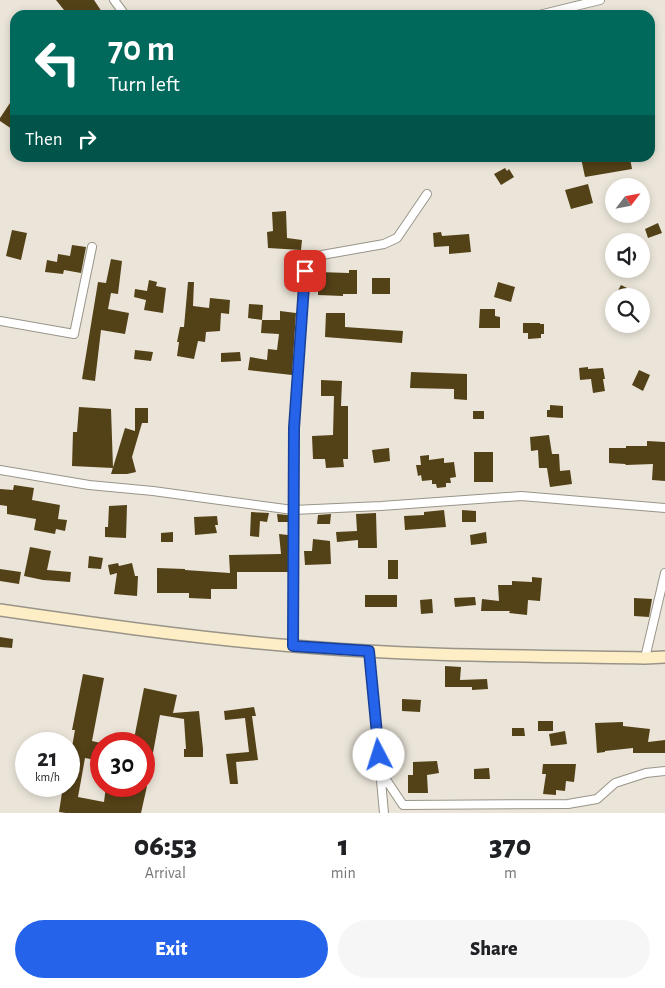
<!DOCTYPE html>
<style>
:root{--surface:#fff;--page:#f6f6f6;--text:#202124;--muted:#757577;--accent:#2563eb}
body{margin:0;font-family:"Alegreya Sans",sans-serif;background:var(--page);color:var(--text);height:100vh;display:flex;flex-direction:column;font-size:19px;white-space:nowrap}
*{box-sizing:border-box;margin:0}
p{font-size:16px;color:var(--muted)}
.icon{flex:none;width:28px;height:28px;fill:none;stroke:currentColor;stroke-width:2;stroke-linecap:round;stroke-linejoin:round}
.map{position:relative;height:813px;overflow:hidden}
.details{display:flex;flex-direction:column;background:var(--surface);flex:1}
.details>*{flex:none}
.guide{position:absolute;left:10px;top:10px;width:645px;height:152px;border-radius:15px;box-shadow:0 2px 8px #0003;background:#00695c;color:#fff;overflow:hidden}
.needle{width:32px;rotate:58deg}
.fabs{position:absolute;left:605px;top:178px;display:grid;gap:10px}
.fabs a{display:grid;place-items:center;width:45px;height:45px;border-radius:50%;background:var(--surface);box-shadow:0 2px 8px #0003;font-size:25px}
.speed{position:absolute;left:15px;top:732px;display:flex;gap:10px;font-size:25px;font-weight:700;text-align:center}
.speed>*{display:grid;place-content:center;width:65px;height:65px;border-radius:50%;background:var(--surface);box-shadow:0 2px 8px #0003;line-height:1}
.speed small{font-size:12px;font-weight:400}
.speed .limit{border:8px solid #d22;background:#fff;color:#111}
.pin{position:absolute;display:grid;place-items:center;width:42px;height:42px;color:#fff;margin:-21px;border-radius:10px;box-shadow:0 2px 8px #0006}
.me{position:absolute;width:55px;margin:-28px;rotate:355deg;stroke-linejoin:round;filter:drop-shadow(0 0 4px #0008)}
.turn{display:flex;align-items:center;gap:18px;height:105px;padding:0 15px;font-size:22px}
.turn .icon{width:65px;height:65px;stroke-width:2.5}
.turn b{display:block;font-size:35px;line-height:42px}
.then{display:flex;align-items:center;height:48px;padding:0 15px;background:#0003;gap:10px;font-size:19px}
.eta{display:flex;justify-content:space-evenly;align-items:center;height:85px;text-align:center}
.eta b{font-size:30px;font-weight:800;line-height:35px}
.action{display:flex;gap:10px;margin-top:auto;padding:10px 15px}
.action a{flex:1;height:58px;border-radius:30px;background:var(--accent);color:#fff;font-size:20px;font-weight:800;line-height:58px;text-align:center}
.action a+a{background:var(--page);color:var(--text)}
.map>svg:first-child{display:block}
.building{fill:#534117}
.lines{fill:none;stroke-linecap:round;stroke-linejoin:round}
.street-casing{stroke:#999489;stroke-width:10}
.secondary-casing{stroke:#999489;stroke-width:14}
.street{stroke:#fff;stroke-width:8}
.secondary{stroke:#feeec6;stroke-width:11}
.route-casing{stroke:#184099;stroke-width:12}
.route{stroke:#2563eb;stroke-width:9}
</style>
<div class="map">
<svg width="665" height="813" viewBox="0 0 665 813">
<rect width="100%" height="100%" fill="#ebe5d9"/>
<!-- building -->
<path class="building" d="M56,0h38l10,15h-36z
M10,103l5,3v25l-15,-10v-3z
M581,158h36l1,3 12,-3 2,11 -47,8z
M505,168l2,3 2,-2 5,8 -13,8 -7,-11z
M588,184l5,19 -22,6 -6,-19z
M286,211l1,27 15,2 -1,10 -33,-2 -1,-16 6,-1 -1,-19z
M658,223l4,10 -14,5 -3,-9z
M12,230l15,3 -6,27 -15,-4z
M441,232l1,4 27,-2 2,18 -22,2v-8l-15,1 -1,-14z
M72,245l14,2 -5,26 -17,-3 -1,4 -18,-2 2,-12 10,2 1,-8 12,2z
M111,259l11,2 -4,33 -7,-1 -3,16 21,4 -4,21 -24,-4 -6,51 -13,-2 16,-97 8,1z
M349,270h8v24h-14v2l-25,-1v-23l31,1z
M372,278h18v16h-18z
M149,280l8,2 -1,4 10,2 -3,25 -19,-3 2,-10 -12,-3 1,-8 12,2z
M188,282h6l-1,24 16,2 1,-10 20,2 -1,14 -8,-1 -1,18 -14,1 -1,10 -7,-1 -4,18 -17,-3 2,-14h-2l3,-15h4z
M498,282l17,5 -4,15 -17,-5z
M621,285l8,4 -4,7h-10z
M249,304l14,1 -1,15 -14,-2z
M480,309h15v7l5,1v11h-21z
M280,311l16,2 -4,62 -44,-5 2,-13 17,3 1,-11 9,1 2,-16 -18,-1 1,-13h18z
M326,313h19v14l58,4 -1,12 -77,-6z
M523,323h17v1h4v10h-3v4l-13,1v-6h-5z
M135,350l18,2 -2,9 -17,-2z
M240,352l1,9 -20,1v-9z
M588,367v2l15,-1 2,11h-2l2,12 -12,2 -2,-14 -11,1 -1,-12z
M639,370l11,5 -7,16 -11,-6z
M411,372l56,2v26l-13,-1v-10l-44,-1z
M321,380l21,1 -1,25h7v53h-5l1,8 -18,1 -1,-9h-12l-1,-23 21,-1 1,-39h-13z
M550,405l13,1v12l-16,-1v-7h3z
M79,407l32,2 2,59 -41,-2 1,-34h4z
M135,408h13v15h-6l-10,34 4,15 -9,2h-16l14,-46 10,3z
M473,411h11v8h-11z
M549,435l3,19h7l1,17 10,-1 2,14 -22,3 -3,-19h-8l-1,-18 -7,1 -1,-14z
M647,441l18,1v39l-13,-1 1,-16 -27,1 -1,-1 -16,-1v-15h17v-2h21z
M389,448l1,13 -16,2 -2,-13z
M474,452h19v30h-19z
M429,455v5l15,-2v5l10,-1 2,15 -6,1 1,5h-5v4l-9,1 -1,-4h-4v-4l-10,1 -1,-6 -3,1 -2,-11h5l-1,-9z
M14,485l20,3 -2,12 28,5 -2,14 9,1 -2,11 -9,-2 -1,5 -21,-4 2,-11 -29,-5v-8l-7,-1v-16l13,1z
M127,505l-1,33 -21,-1v-10h3l1,-21z
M444,510l2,17 -41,3 -1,-14 20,-1v-3z
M462,510l14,1v11h-14z
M251,512l18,1 -2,9 -7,-1 -1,16 -9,-1z
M376,513l1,35h-19v-8l-21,2 -1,-10 21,-1 -1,-17z
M277,514l11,1v7h-10z
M331,514l-1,10h-13l1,-9z
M217,516l1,9h-3l2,8 -22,2 -1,-18z
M173,532v10h-12v-9z
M486,532l1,11 -16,2 -1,-10z
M279,534l9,1v37h-51v17h-26v10l-22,-1v-5h-32v-25l28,1v1l45,3 -1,-18 52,-1z
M313,539l17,2 1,23 -26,1 -1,-14h8z
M30,547l21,4 -4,19 24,2 -1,10 -27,-2 -19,-4z
M89,556l14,2 -2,11 -13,-1z
M388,560h10v19h-10z
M118,563l1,3 13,-3 3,13h3l-1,20 -23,-2 3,-21 -7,2 -2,-10z
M0,569l21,3 -2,12 -19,-3z
M532,577l10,1 -2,23 -12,-1 -1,15 -18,-2 1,-2h-29l1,-12 17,2 -1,-16h14v-4l20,1z
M365,595h32v12h-32z
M475,597l1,8 -21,2 -1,-9z
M634,598l18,1 -3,18 -15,-1z
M432,599l1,14 -12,1 -1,-14z
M0,637l13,2 -1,9 -12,-1z
M445,666l16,1 -1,13 27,-1 1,10 -16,1v-3h-27z
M83,674l21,4 -12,63 9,2v18l-16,-3 -7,39 26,5 2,-16h41l-6,27h-75l-7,-1 4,-26h6v-22l6,-34h-3z
M144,688l33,7 -4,18 26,-2 4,38v8h-19v-8h2l-2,-30 -24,-4 -12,65h-4v-36h-11z
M402,699l19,1 -1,12 -18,-1z
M254,707l2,9h-4l6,44 -22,2 2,22h-8l-4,-30 23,-2 -4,-34 -20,2 -1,-9z
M538,721h15v10h-15z
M623,722v4l27,3 -2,13 17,-2v13h-32v-5l-28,3v1l-8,1 -2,-30z
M512,728h12l1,8h-13z
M565,731l2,13 -16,2 -2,-12z
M437,761l2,12 -12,2 1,18h-20v-18h5v-13z
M543,764h33l-2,18 -8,-1 -1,10 -9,-1v5l-13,-1 3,-20h-4z
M489,768l1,11h-16v-10z"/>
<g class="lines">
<!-- street casing -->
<g class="street-casing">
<path id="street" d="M114,0l11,15
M539,15l61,-15
M0,321l74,13 18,-87
M0,470l89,15 64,6 140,19 88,-4 140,-10 144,12
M293,646l1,-218 11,-157 17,-16 62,-11 13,-6 30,-44
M369,651l15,162
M645,658l20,-85
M381,772l22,33 165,-1 29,-5 18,-16 31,-10 19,-2"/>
</g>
<!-- secondary casing -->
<g class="secondary-casing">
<path id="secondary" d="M0,610c97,14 195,28 293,36 117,10 234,10 352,12l20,-1"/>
</g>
<!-- street -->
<use href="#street" class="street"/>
<!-- secondary -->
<use href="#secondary" class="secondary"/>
</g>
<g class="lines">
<!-- route casing -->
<g class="route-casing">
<path id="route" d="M305,271l-11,157 -1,218 76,5 10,104"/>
</g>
<!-- route -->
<use href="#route" class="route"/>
</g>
</svg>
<div class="fabs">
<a><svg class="needle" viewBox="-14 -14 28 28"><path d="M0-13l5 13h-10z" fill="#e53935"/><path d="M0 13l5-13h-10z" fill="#757577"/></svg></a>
<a><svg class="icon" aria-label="sound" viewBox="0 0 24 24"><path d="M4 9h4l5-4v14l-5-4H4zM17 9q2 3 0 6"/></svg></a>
<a><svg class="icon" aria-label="search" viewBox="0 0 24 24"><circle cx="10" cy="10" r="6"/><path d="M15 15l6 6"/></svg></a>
</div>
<div class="speed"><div>21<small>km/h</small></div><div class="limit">30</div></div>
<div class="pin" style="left:305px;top:271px;background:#d93025"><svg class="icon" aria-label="arrive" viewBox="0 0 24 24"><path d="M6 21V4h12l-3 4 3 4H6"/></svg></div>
<svg class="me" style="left:379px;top:755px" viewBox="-20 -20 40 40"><circle r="19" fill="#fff"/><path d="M0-13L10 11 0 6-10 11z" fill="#2563eb"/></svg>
<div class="guide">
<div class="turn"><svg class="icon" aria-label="left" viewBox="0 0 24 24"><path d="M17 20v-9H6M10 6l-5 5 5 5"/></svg><div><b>70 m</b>Turn left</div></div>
<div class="then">Then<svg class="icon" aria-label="right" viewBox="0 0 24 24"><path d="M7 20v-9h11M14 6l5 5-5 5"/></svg></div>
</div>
</div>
<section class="details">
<div class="eta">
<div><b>06:53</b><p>Arrival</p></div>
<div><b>1</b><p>min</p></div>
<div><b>370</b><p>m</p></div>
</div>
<div class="action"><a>Exit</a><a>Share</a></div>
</section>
